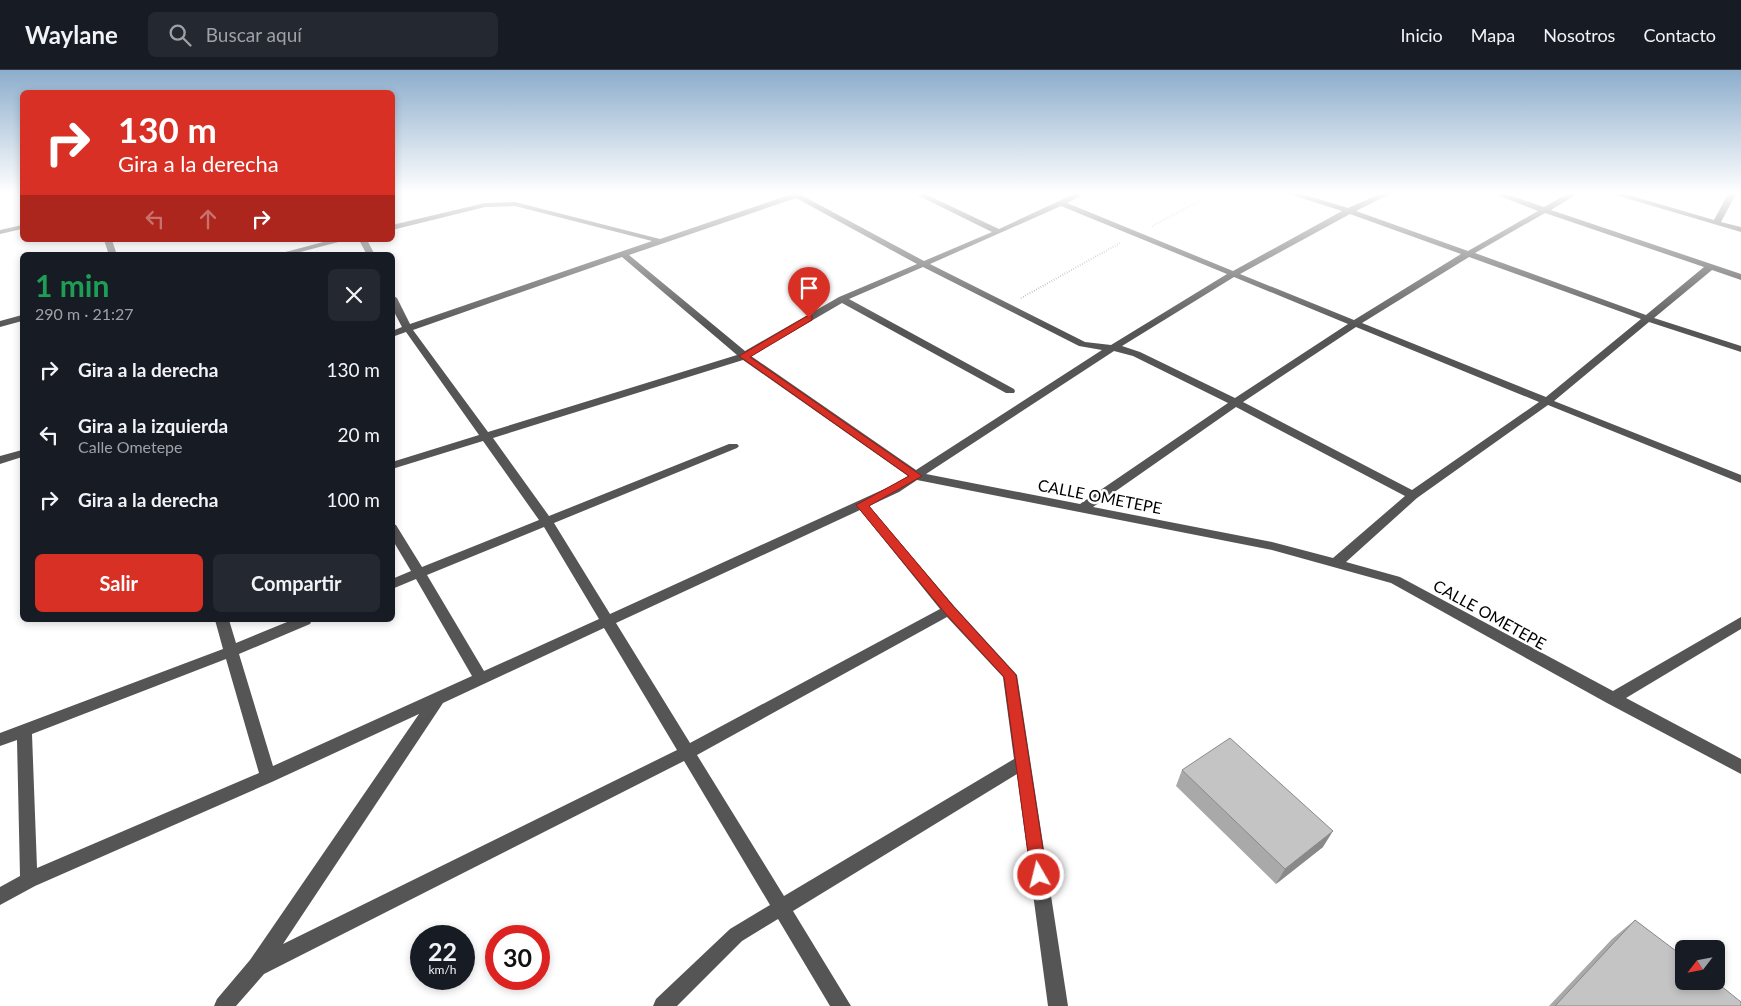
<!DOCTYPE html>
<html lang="es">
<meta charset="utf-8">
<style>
:root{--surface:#171b24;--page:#242831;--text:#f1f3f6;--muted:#9ea1a6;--line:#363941;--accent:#d93025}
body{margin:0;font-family:Lato,sans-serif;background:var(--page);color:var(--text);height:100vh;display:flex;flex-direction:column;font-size:19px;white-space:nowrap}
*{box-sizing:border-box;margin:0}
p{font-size:16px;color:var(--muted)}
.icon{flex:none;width:28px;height:28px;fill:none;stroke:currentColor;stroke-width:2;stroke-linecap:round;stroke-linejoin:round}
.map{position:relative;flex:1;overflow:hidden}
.side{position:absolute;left:20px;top:182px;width:375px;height:370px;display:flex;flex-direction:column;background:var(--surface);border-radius:8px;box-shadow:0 2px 8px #0003}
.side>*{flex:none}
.banner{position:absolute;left:20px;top:20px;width:375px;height:152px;border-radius:8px;box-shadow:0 2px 8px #0003;background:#d93025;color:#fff;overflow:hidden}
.needle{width:32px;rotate:238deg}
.tools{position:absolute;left:1675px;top:870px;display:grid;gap:10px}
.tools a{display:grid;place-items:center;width:50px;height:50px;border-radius:8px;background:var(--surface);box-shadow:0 2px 8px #0003;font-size:25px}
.speed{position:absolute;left:410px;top:855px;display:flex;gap:10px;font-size:25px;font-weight:700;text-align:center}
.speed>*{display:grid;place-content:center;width:65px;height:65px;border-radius:50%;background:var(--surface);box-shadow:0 2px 8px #0003;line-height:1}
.speed small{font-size:12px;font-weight:400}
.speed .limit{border:8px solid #d22;background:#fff;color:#111}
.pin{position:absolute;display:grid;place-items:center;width:42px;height:42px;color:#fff;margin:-51px -21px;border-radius:50% 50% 50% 0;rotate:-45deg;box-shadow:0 0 5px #0007}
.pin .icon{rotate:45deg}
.me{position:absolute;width:55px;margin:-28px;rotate:352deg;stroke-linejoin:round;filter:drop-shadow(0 0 4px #0008)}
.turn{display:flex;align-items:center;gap:18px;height:105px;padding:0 15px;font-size:22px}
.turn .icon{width:65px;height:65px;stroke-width:2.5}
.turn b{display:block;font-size:35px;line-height:42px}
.lanes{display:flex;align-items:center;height:48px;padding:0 15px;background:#0003;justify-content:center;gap:25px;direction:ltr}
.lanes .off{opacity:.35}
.round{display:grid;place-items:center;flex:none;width:52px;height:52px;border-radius:8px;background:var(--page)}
.overview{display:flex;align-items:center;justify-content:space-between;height:85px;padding:0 15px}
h1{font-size:30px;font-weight:700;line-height:38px;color:#1e9e55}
.primary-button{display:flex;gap:10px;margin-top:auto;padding:10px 15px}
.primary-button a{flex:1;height:58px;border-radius:8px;background:var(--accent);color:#fff;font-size:20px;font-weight:700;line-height:58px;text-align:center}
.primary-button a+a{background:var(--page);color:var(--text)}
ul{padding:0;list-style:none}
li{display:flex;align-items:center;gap:15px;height:65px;padding:0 15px}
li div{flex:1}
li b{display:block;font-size:19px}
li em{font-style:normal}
header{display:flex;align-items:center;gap:30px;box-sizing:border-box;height:70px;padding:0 25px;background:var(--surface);border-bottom:1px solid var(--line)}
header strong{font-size:24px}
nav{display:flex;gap:28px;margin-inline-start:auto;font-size:18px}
.search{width:350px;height:45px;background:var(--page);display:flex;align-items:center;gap:12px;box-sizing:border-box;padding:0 18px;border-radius:8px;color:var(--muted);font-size:19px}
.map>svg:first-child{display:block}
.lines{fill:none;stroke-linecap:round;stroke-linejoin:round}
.path{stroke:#777;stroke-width:2;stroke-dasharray:0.5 2;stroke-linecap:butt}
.minor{fill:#555;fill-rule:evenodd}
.wall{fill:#a9a9a9}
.shaded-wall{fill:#898989}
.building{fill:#c4c4c4;stroke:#898989}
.route{fill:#d93025;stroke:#8d1f18}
.labels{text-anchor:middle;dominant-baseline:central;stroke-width:5;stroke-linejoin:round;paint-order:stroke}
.street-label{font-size:16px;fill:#000;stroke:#fff}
</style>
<header>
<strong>Waylane</strong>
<div class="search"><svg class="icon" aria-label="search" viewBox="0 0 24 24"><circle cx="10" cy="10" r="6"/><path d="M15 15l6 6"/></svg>Buscar aquí</div>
<nav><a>Inicio</a><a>Mapa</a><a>Nosotros</a><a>Contacto</a></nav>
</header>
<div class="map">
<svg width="1741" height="936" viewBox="0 0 1741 936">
<rect width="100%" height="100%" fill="#fff"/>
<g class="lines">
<!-- path -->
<path class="path" d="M1152,156l61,-32
M1021,228l99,-55"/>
<!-- minor -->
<path class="minor" d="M792,124h12l-1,2 121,65 68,-29 -77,-38h10l74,35 75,-35h10l-17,9 166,68 109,-60 -53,-17h13l46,14 32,-14h10l-34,17 112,40 70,-40 -44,-17h12l38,13 23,-13h10l-26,16 190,64v6l-29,-10 -58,48 87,28v6l-92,-30 -95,79 187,74v8l-193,-78 -131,93 -71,64 54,15 213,114 128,-74v12l-115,69 115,61v15l-134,-71 -216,-120 -119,-33 -355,-70 -18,12 -30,14 85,100 63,69 51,331h-20l-31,-232 -224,137 58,95h-21l-52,-87 -36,22 -65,65h-24l3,-7 74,-70 40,-24 -86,-144 -420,213 -28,32h-22l3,-7 33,-39 169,-246 -145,67 -239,105 -35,19v-18l20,-11 -3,-136 -17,6v-13l223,-84 -8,-29h14l7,23 56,-23h20l-2,4 -71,30 34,112 199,-90 -56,-97 -24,10v-10l19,-8 -19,-32v-15l4,1 26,42 117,-47 -56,-79 -91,28v-7l87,-27 -73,-103 -14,5v-6l10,-4 -10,-19v-13l5,3 13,26 242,-83 -137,-35 -30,1 -93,23v-5l93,-22 30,-1 145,37zM796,128l121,66 -78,33 -94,54 -116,-96zM1061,136l166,68 -116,71 -26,-3 -155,-78zM1545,143l159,54 -58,48 -171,-62zM1350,144l111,40 -107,66 -114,-46zM622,187l115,98 -249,77 -75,-102zM1469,187l172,62 -95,78 -184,-74zM923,197l156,79 23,4 -186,120 -165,-114 91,-53 164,90h8l1,-2 -1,-2 -165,-90zM1234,207l114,47 -113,74 -95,-46 -18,-6zM1356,257l183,75 -127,88 -169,-88zM1114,281l19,5 95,47 -148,101 -154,-30zM743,290l165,116 -17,10 -281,128 -56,-91 183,-75 2,-2 -2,-2h-8l-180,72 -56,-78zM1236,337l169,89 -72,62 -61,-16 -179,-35zM860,440l80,99 -250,134 -74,-120zM544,457l55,92 -115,52 -57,-96zM947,547l56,60 11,82 -230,137 -87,-141zM604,558l73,122 -394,194 160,-241zM226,589l33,114 -222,95 -5,-134z
M1612,124h13l89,26 14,-26h8l-15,28 20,5v5z
M22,155v4l-22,5v-4z
M104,170h8l5,15h-8z
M331,170h15l-57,15h-15z
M359,170h8l8,15h-8z
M22,245v6l-22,6v-6z
M22,380v7l-22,7v-8z"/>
</g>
<!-- wall -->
<path class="wall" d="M1182,700l141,77 -47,37 -100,-98z
M1635,850l106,86h-192l63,-67z"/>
<!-- shaded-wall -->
<path class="shaded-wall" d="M1333,761l-10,16 -47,37 9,-15z"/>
<!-- building -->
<path class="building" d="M1230,668l103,93 -48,38 -103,-99z
M1635,850l49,37v24h31l26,21v4h-186z"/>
<!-- sky -->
<linearGradient id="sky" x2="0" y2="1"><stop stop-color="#8cadcc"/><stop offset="0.48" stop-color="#fff"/><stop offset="1" stop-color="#fff" stop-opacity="0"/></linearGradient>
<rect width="1741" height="256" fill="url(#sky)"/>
<!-- route -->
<path class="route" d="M809,245l3,1v4l-62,37 172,119 -53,30 84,100 63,69 31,200 -2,5 -6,2 -6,-2 -2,-5 -27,-198 -59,-64 -89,-108 53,-29 -170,-120z"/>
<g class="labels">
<!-- street labels -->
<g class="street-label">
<text transform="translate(1100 426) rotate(11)">CALLE OMETEPE</text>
<text transform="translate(1490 544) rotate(29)">CALLE OMETEPE</text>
</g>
</g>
</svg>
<div class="tools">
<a><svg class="needle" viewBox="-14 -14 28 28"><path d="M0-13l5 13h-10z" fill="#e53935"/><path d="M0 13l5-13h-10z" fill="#9ea1a6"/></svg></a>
</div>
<div class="speed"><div>22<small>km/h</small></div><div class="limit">30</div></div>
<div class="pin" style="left:809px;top:248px;background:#d93025"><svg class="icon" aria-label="arrive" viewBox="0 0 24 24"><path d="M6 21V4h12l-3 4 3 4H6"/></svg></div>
<svg class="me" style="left:1039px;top:805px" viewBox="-20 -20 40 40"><circle r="17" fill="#d93025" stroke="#fff" stroke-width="3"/><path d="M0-11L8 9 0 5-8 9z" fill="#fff"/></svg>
<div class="banner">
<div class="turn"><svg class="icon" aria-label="right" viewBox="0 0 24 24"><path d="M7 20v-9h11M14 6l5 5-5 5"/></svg><div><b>130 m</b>Gira a la derecha</div></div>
<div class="lanes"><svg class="icon off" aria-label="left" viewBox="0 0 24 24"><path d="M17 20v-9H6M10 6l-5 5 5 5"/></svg><svg class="icon off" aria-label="ahead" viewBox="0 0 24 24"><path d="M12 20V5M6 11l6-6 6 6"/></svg><svg class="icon" aria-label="right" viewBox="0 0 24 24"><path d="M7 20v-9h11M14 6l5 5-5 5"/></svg></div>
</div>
<section class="side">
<div class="overview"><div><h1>1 min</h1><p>290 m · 21:27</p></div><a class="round"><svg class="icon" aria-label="close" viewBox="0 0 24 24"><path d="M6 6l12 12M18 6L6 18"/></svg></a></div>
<ul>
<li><svg class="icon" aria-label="right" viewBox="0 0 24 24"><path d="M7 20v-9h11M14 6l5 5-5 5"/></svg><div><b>Gira a la derecha</b></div><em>130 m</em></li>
<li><svg class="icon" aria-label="left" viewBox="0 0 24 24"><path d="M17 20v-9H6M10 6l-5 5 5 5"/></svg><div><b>Gira a la izquierda</b><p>Calle Ometepe</p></div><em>20 m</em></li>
<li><svg class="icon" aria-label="right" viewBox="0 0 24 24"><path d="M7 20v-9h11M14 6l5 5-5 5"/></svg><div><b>Gira a la derecha</b></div><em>100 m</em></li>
</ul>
<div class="primary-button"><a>Salir</a><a>Compartir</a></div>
</section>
</div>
